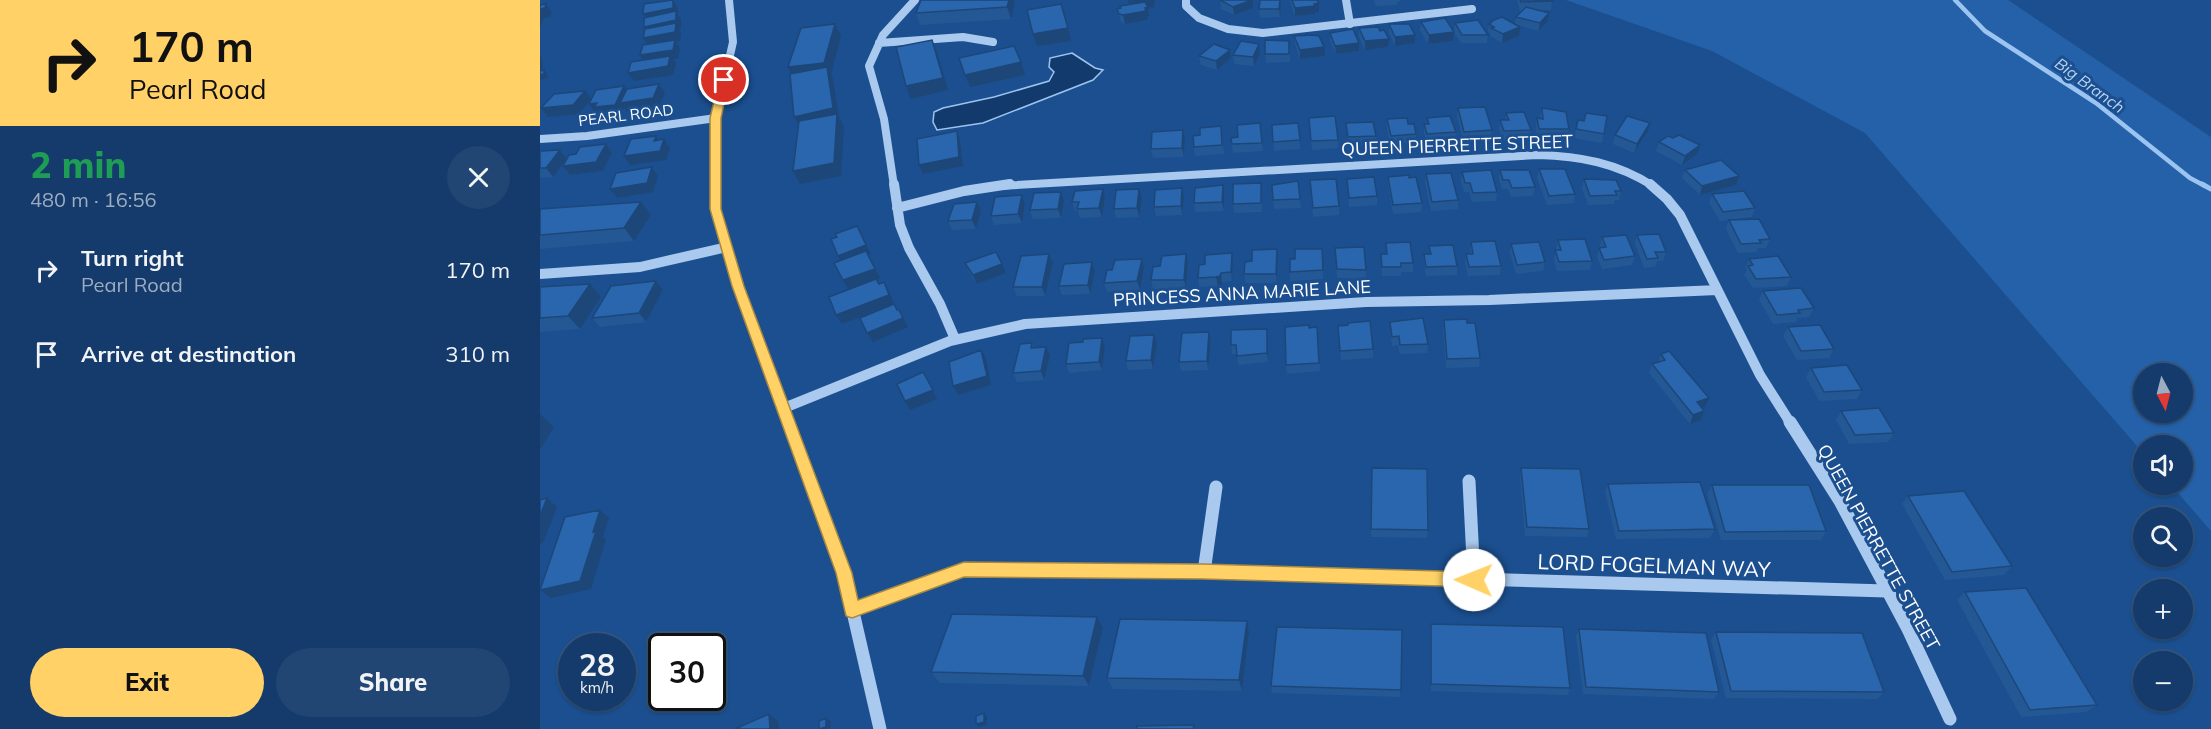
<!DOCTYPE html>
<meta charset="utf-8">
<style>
:root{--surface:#143b6b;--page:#214673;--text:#f1f3f6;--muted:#9dadc1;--line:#33557e;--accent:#ffd166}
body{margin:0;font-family:Mulish,sans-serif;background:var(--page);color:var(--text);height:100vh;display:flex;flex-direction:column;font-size:22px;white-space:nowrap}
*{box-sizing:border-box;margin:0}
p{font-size:20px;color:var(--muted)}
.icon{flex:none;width:33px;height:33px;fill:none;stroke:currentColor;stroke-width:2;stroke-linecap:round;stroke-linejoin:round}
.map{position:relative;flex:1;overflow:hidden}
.drawer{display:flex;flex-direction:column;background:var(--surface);width:540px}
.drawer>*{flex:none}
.banner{background:#ffd166;color:#111;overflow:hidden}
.needle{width:39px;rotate:173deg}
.controls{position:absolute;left:1593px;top:363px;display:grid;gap:12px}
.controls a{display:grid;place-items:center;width:60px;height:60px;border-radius:50%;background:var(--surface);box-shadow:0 2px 4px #0004,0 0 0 2px var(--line);font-size:30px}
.speed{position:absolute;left:18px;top:633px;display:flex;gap:12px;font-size:30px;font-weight:700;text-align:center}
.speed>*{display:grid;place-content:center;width:78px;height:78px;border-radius:50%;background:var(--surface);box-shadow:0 2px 4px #0004,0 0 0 2px var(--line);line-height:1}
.speed small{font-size:15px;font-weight:400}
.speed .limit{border:3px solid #111;border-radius:9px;background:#fff;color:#111}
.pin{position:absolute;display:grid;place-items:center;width:51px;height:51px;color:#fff;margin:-26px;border:3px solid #fff;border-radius:50%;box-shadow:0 2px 6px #0007}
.me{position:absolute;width:66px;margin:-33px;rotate:271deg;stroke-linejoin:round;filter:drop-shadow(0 0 4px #0008)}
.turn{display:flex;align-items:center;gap:21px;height:126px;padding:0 30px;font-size:27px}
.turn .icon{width:78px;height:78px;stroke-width:2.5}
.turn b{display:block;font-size:42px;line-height:51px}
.round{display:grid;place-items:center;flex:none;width:63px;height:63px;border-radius:32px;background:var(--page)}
.summary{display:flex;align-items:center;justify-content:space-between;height:102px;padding:0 30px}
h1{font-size:36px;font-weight:800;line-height:45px;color:#1e9e55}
.button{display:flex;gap:12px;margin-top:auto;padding:12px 30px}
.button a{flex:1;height:69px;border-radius:36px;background:var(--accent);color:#111;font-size:24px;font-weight:800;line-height:69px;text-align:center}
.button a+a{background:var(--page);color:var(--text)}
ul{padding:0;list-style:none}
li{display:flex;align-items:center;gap:18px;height:84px;padding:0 30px}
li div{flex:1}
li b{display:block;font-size:22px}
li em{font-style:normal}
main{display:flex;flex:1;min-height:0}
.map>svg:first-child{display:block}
.green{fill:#2461a8;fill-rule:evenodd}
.water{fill:#123a6d;stroke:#9cc4f0;stroke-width:1.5}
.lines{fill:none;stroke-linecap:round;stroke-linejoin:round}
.stream-far1{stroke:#9cc4f0;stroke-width:4.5}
.stream{stroke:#9cc4f0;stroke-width:5}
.minor-far2{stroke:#a9c9ee;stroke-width:8}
.minor-far1{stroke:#a9c9ee;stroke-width:10}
.minor{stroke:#a9c9ee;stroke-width:13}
.wall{fill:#245895}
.shaded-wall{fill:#1d4779}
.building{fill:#2a66ad;stroke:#1d4779;stroke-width:1.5}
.route{fill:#ffd166;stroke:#a68842;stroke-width:1.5}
.labels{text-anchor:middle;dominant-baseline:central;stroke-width:6;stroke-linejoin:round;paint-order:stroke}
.far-street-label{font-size:15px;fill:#fff;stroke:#1b4f8f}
.far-water-label{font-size:16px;font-style:italic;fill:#b5d3f5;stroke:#1b4f8f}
.street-label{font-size:18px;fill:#fff;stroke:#1b4f8f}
.near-street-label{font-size:21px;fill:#fff;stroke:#1b4f8f}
</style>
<main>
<section class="drawer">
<div class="banner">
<div class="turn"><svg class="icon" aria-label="right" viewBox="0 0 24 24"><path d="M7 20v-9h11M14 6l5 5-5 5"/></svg><div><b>170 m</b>Pearl Road</div></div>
</div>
<div class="summary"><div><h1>2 min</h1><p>480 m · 16:56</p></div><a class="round"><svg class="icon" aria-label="close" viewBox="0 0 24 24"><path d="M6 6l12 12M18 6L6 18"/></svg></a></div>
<ul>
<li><svg class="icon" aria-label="right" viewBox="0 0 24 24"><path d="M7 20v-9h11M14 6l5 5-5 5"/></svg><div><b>Turn right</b><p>Pearl Road</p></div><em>170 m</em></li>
<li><svg class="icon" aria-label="arrive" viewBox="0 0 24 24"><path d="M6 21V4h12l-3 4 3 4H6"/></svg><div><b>Arrive at destination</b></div><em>310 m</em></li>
</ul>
<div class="button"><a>Exit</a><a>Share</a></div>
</section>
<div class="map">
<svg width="1671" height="729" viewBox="0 0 1671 729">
<rect width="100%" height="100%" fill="#1b4f8f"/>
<!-- green -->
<path class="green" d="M1026,0h442l203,137v394l-40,-46 11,-1v-38h-38l-1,7 -278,-320 -153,-82zM1604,374h38v38h-38z"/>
<!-- water -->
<path class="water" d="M532,53l23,15 8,2 -10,10 -110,43 -46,7 -4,-8 1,-10 9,-4 51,-11 55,-16 5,-9 -5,-5 1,-9z"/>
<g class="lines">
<!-- stream-far1 -->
<path class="stream-far1" d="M1415,0l30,31 111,72 94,75 15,8"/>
<!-- stream -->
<path class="stream" d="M1662,184l9,5"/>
<!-- minor-far2 -->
<path class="minor-far2" d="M646,0v6l13,12 29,11 35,4 209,-24
M806,0l4,24
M339,43l84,-6 30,5
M176,118l17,-76 -4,-42
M0,139l47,-3 129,-18 -1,68
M354,186l-10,-67 -15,-53 14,-31 32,-35
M459,186l539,-31c42,1 79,8 115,31"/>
<!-- minor-far1 -->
<path class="minor-far1" d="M175,184v25l23,77 51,138
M354,184l6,41 9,23 31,56 15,35
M1110,184l17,15 13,16 80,160 31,49
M357,208l67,-17 46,-7
M0,274l100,-7 87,-20
M244,408l166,-67 75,-17 341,-22 123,-2 228,-10"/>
<!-- minor -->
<path class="minor" d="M248,422l56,151 36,156
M1250,422l50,79 68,128 42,90
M929,481l5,99
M664,572l12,-85
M312,611l112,-42 239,2 683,20"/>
</g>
<!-- wall -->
<path class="wall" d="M589,0h26l-1,7 -6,1 1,8 -2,1 1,3 -23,4 -4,-2 -4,-13 4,-1 9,-4z
M680,0l33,6v2l-19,7 -13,-6z
M720,0h20v17l-20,1 -1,-9z
M750,0h27l2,12h-4v2l-20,2 -4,-12z
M834,0h27v1l-4,1v3l-21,1z
M977,0h35l-1,10h-12l10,3 -1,8 -10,10 -21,-6 2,11 -17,7 -12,-7 1,-2 -3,-2 1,-8 1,-1 1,-2 24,3 1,-7 6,-7 -2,1z
M475,4l-4,15 -91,6 -4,-12z
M881,22l32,19 -25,3 -8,-14z
M915,23l33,12 -1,8h-26l-7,-11z
M849,24l26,11v8l-20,3 -6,-13z
M819,28l21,3 8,16 -23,3 -6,-13z
M790,33l29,18 -23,3 -6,-13z
M754,36l31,20 -25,3 -5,-15z
M719,44l1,9 -6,13 -20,-2 -1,-9z
M750,49v13l-24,1 -1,-9z
M659,56l32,2 -14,12 -16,-5z
M918,108l34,22 -1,8 -28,2 -6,-23z
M1002,108l27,21 -2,9h-30l-1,-11 1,-9h3z
M966,113l25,17 -1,9 -27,1 -4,-11 1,-9h6z
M1067,116l-5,27 -28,-5 4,-18 6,1z
M769,118l29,22v8l-26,2z
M887,118l29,14 -1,9 -28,2 -3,-10v-9h3z
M847,119l21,5 8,10v9l-26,1 -3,-16z
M720,123l3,28 -30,2 -2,-15 7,-1z
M758,123l2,26 -26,2 -2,-26z
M806,123l30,13v9l-28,1z
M681,126l3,28 -29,2 -1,-9 6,-12z
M1108,131l-14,22 -21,-9 2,-9z
M1133,138l24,16 -15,11 -26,-14 3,-9z
M645,139l-1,18 -31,1 -2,-9z
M66,144l6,9 -9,18 -33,4 -6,-12 -11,14 -13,1v-27l20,-1 7,8 9,-4z
M999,169l36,25 -1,9 -27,2 -10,-27z
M960,170l35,17 -2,9 -22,1 -3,-8h-6l-3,-10z
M1145,170l51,15 -36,10 -18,-17z
M922,172l35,20 -1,9 -24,1 -3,-10h-5l-3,-11z
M886,174l32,26v9l-27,2 -6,-28z
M848,177l34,26 -1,9 -28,2 -5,-28z
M807,179l30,17v9l-28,2z
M1044,179l37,12 -2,9h-4l-1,4 -26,1 -6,-17z
M770,180l29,26v9l-26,2z
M758,181l3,27 -27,1 -2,-24z
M721,183l1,29 -28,1 -1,-9z
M642,188l2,9 -2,18 -26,1 -2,-9z
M521,192l3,9 -3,17 -28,1 -3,-9z
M684,194v17l-29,1 -1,-9z
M1172,194l43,14 -3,9 -32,4 -11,-18z
M482,195l3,9 -3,19 -28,2 -3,-9z
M565,198l-3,19 -22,1 -2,-7h-3l-3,-9z
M602,198l-3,19 -23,1 -2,-9z
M101,202l10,13 -17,26 -94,8v-40z
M441,211l-5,18 -24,1 -4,-9z
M1189,220l41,19 -4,9h-8l-1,4 -19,1 -12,-24z
M1097,235l29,17 -3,9h-6l-2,6 -11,1 -9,-24z
M1062,237l33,19 -3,9 -30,4 -5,-12 2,-9h2l-1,-2z
M1018,240l34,21 -2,9 -33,1 -3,-12z
M931,242l30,24 -1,9 -32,1 -3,-13 1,-9h4z
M846,243l27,20v9h-12v4h-19l-1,-22h5z
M971,244l34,18 -2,9 -27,3 -6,-21z
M889,246l28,20v9l-31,1 -2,-13v-9h5z
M795,248l31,22v9l-29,-1z
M737,249l1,9 -1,25h-31l-2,-9 8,-13z
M782,249l1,30 -33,2v-9z
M692,253l1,9 -1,19 -10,1v3l-4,1 -19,1 -1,-9 7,-14z
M509,254l4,9 -8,33h-28l-4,-9z
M646,254l2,9 -2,26h-33l-2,-9 9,-14z
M602,259l2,9 -4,22 -33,2 -3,-9z
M1209,259l42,18 -4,9 -34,2 -9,-13 3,-5 -2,-2z
M552,262l3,9 -5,23 -28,1 -3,-9z
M425,263l41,10 -29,11 -8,-12z
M116,281l7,9 -17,32 -46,5 -8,-9z
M0,287l61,10 -21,32 -40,3z
M1223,291l51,17 -5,9 -12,1 -1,4 -23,2 -14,-24z
M904,320l23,3 13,35 -1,9 -33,1 -3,-39z
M850,322l38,22 -1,9 -27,1 -2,-9 -6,1 -2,-15z
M798,326l35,23v9l-32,2z
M777,327l3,44 -33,3 -1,-9 23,-37z
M1248,327l46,22 -5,9 -32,2 -14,-24z
M669,332l2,9 -3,29 -27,1 -2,-9z
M728,338v24l-30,3 -1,-11h-5l-1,-9z
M492,343l2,5 16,8 -6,24 -27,2 -4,-9z
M617,344l-4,25 -25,1 -2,-9z
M565,347l-3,23 -33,3 -3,-9z
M1121,354l44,53 -3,1 2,3 -3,9 -11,4 -41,-51 3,-9 6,-2z
M1271,368l51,22 -5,9 -38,2 -13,-24z
M1301,411l53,22 -6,9 -39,2 -13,-24z
M832,468l56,62 -1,8 -56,-1z
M981,468l68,61 -2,8 -62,-1 -5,-60z
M1068,484l107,45 -5,9 -94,1 -11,-47z
M1172,485l114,46 -5,9h-100l-14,-46z
M1368,496l104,70 -8,9 -59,5 -43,-76z
M1425,592l132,113 -11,7 -65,5 -64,-117z
M707,621l2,11 -7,59 -129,-2 -6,-11z
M891,624l139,64 -2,7 -137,-4 -1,-60z
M563,628l-14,58 -149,-3 -9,-11z
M1039,629l140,63 -5,7 -131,-5 -7,-58z
M862,630l-2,67 -128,-4 -1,-7z
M1176,632l168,60 -7,7 -151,-1 -15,-58z"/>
<!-- shaded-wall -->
<path class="shaded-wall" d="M133,0l5,9v6l3,4v9l-2,1 2,3 -1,9 -4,1 4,7 -2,10h-5l3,5 -3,11 -39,6 -6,-8 17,-9 -5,-9 9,-8 -6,-9 6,-3 -5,-8 5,-5 -6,-8z
M469,0h5l1,4 -4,15 -4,-12z
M604,0h11l-1,7 -6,1 1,8 -2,1 1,3 -23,4 -2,-9 8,-5 -2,-8z
M710,0h3v8l-19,7 -1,-8z
M740,0l1,5 -1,12 -1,-8z
M779,3v9h-4v2l-20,2v-8z
M6,4l6,9 -2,4 -6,1 -4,10v-19z
M1009,13l-1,8 -10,10 2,-8z
M295,24l6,12 -10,38 2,5 6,38 5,10 -3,49 -41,8 -7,-13 8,-41 -7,-13v-37l-6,-13z
M980,27l-1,9 -17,7 1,-9z
M528,28l3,13 -34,5 -4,-12z
M914,32l-1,9 -25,3 1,-9z
M875,35v8l-20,3v-9z
M849,39l-1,8 -23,3v-9z
M392,40l5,12 11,38 -37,9 -5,-13z
M819,43v8l-23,3 -1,-8z
M719,44l1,9 -6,13 -1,-9z
M784,47l1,9 -25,3v-9z
M690,50l1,8 -14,12 -1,-9z
M0,55l2,3 1,16 1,-4 3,4 1,4 -8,2z
M481,62l4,13 -55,12 -5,-12z
M119,84l6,9 -6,14 -32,5 -3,-4 -3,5 -20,3 -3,-4h-3l-6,-8 35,-18 6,9z
M45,91l6,8 -12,15 -31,3 -7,-9z
M1110,123l-2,8 -14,22 3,-9z
M643,130l2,9 -1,18 -2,-9z
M417,131l3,9 3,26 -40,8 -4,-9z
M116,136l6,9 2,-6 6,9 -4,12 -36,5 -6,-9 30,-15z
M66,144l6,9 -9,18 -33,4 -7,-9z
M1160,145l-3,9 -15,11 3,-9z
M20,150l7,9 -14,18 -7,-9z
M112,167l6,9 -5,16 -36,6 -7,-9z
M1199,176l-3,9 -36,10 2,-9z
M683,185l1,9v17l-2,-9z
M642,188l2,9 -2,18 -1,-9z
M563,189l2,9 -3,19 -3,-9z
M599,189l3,9 -3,19 -2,-9z
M521,192l3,9 -3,17 -3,-9z
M482,195l3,9 -3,19 -4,-9z
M101,202l10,13 -17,26 -10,-13z
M437,202l4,9 -5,18 -4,-9z
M317,226l14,28 -3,1 12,23 -32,11 -5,-9v-15l-5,-9z
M737,249l1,9 -1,25 -1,-9z
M692,253l1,9 -1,19 -1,-9z
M509,254l4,9 -8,33 -3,-9z
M646,254l2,9 -2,26 -2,-9z
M602,259l2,9 -4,22 -3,-9z
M552,262l3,9 -5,23 -2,-9z
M462,264l4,9 -29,11 -4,-9z
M681,273l1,12 -4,1 -2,-9z
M116,281l7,9 -17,32 -7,-9z
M344,282l5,9 5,13 -52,20 -6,-9z
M50,284l11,13 -21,32 -12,-13z
M363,318l5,9 -35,15 -6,-9z
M727,329l1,9v24l-1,-9z
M669,332l2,9 -3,29 -1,-9z
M614,335l3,9 -4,25 -2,-9z
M562,338l3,9 -3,23 -3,-8z
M506,347l4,9 -6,24 -3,-9z
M441,350l5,8 5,27 -33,10 -5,-9z
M383,372l14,27 -27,11 -5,-9z
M1169,398l-4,9 -12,4 4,-9z
M1164,411l-3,9 -11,4 3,-9z
M0,414l14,13 -14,23z
M7,498l10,9 -14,36 -3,1v-28z
M60,510l9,8 -6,19 3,2 -15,50 -40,9 -11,-8 53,-58z
M557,617l6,11 -14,58 -6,-10z
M707,621l2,11 -7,59 -3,-11z
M444,713l3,4v8l-8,2 -3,-3z
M229,714l9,7 1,8h-9z
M286,718l5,4 -1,7h-8z"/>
<!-- building -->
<path class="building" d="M133,0v8l-30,6 1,-10z
M381,0h88l-2,7 -91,6z
M589,0h15l-15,2z
M680,0h32l-19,7z
M720,0h20l-1,9h-20z
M752,0h25l2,3 -5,1 1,2 -20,2z
M980,0h32l1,1 -32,1z
M605,2l3,6h-3l1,3 -23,4 -4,-1 -2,-5 4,-1 -1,-2z
M6,4l-1,4 -5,1v-4z
M521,4l7,24 -35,6 -6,-24z
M986,7l23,6 -9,10 -24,-6z
M136,11v9l-32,7v-9z
M962,17l18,10 -17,7 -12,-6 3,-1 -5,-3 3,-2 -1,-1z
M905,18l9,14 -25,3 -8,-13z
M938,20l10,15h-26l-7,-12z
M136,23l-1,9 -32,6 2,-9z
M295,24l-11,39 -36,4 13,-39z
M849,24h20l6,11 -20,2z
M838,27l2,4 4,-1 5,9 -24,2 -6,-13z
M813,29l6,14 -24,3 -5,-13z
M772,35l7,1 5,11 -24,3 -6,-14z
M135,40l-2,10 -33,5 3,-10z
M392,40l11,38 -37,8 -10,-39z
M725,40l24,1v13h-24z
M701,41l18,3 -6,13 -20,-2z
M674,44l16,6 -14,11 -17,-5z
M474,46l7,16 -56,13 -6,-17z
M130,56l-2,10 -40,7 3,-11z
M287,67l6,41 -39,9 -4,-43z
M4,70v4l-4,1v-4z
M119,84l-6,14 -33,5 7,-14z
M84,86l-9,19 -21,2 3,-4 -8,1 7,-14z
M45,91l-12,14 -32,3 13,-14z
M945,107l7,23 -28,2 -6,-24z
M1002,108l24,4 3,17h-30l-2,-11 6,1z
M984,112l7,18 -27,1 -4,-11h9l-3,-7z
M1046,113l21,3 -3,18 -28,-5 2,-9 6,1z
M297,114l-3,49 -41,8 6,-50z
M795,116l3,24 -27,1 -2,-23z
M910,116l6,16 -29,2 -3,-10h5l-2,-6z
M1087,116l23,7 -13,21 -22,-9z
M867,118l1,6h6l2,10 -25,2 -4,-17z
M833,122l3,14 -28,1 -2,-14z
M720,123l2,20 -30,1 -1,-6 7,-1 -1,-12z
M758,123l2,17 -27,2 -1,-17z
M681,126l1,19 -28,2 -1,-11 7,-1v-7z
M643,130l-1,18 -31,1 1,-17z
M417,131l2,26 -40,8 -2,-26z
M1139,135l21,10 -15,11 -26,-14 9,-6 5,2z
M116,136l-2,5 10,-2 -4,12 -36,5 7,-17z
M66,144l-10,18 -33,4 6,-11 7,-1 4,-7z
M20,150l-14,18h-6v-17z
M1181,160l18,16 -37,10 -17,-16z
M112,167l-5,16 -37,6 6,-16z
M999,169h26l10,25 -26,2z
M951,170l6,22 -24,1 -3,-10h-5l-3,-11z
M960,170h29l6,17 -23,1 -3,-8h-6z
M911,173l7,27 -26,2 -6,-28z
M869,175v3l7,-1 6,26 -29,2 -5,-28z
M834,177l3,19 -28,2 -2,-19z
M796,179l3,27 -26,2 -3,-28z
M1044,179l32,1 5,11h-6l2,4 -27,1z
M758,181l2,18 -27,1 -1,-15z
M721,183v20l-28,1v-20z
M683,185l-1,17 -28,1 1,-15z
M642,188l-1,18 -27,1 1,-17z
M563,189l-4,19 -22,1 2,-7h-7l3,-11z
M599,189l-2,19 -23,1 2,-19z
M1204,191l11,17 -32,4 -11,-18z
M521,192l-3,17 -28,1 4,-17z
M482,195l-4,19 -27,2 4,-19z
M101,202l-17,26 -84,7v-26z
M437,202l-5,18 -24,1 6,-17z
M1219,219l11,20 -11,1 2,3 -20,1 -12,-24z
M317,226l9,19 -28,11 -7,-17 6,-2 -2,-3z
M1119,234l7,18h-11l3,6 -11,1 -10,-24z
M1086,235l9,21 -31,4 -5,-12 7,-1 -4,-10z
M1045,239l7,22 -33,1 -4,-12h6l-3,-10z
M955,241l6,25 -32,1 -3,-13h7l-2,-12z
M870,242l3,21h-12v4h-19l-1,-13h6l-1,-11z
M999,242l6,20 -28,3 -6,-21z
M913,245l4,21 -31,1 -2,-13h7l-2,-8z
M824,247l2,23 -29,-1 -2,-21z
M737,249l-1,25h-32l1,-12 7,-1v-11z
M755,249h27l1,21 -33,2v-13h5z
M326,251l9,18 -32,11 -9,-17z
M456,252l6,12 -29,11 -8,-12z
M692,253l-1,19 -10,1 -1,3 -4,1 -18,1 1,-13 6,-1v-9z
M509,254l-7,33h-29l8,-31z
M646,254l-2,26h-33l2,-13 7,-1 2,-10z
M1238,256l13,21 -35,2 -8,-13 5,-1 -4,-6z
M602,259l-5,22 -33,2 3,-13h5l3,-10z
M552,262l-4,23 -29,1 5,-22z
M336,279l3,5 5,-2 5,13 -53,20 -7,-18z
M116,281l-17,32 -47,5 19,-32z
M50,284l-22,32 -28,2v-31z
M1261,288l13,20 -16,2 2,3 -23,2 -14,-24z
M354,304l3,6h2l4,8 -36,15 -7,-15z
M883,318l5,26 -28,1 -1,-9 -7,1 -2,-15z
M927,319v4h8l5,35 -33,1 -3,-39z
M830,321l3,28 -33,2 -2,-25 10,-1v-2z
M769,325v3l8,-1 2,36 -33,2 -1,-38z
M1280,325l14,24 -33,2 -13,-24z
M727,329v24l-30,3 -1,-11h-5v-15z
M669,332l-2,29 -28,1 3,-29z
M614,335l-3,25 -25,1 4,-25z
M562,338l-3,24 -33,2 3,-21 14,-1v-3z
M492,343l-1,5 15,-1 -5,24 -28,2 7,-29z
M441,350l6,26 -34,10 -4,-24z
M1129,351l40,47 -12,4 7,9 -11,4 -41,-51 13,-4 -4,-6z
M1307,365l15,25 -38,2 -13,-24z
M383,372l10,18 -28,11 -8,-17z
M1339,408l15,25 -39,2 -14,-24z
M832,468l55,1 1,61 -57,-1z
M981,468l59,1 9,60 -62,-2z
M1160,482l15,47 -96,2 -11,-47z
M1172,485h97l17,46 -101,1z
M1424,491l48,75 -60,6 -44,-76z
M7,498l-7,18v-16z
M60,510l-7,22 3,-1 -16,50 -40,9 25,-73z
M1486,588l71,117 -67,5 -65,-118z
M412,614l145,3 -14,59 -152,-4z
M580,619l127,2 -8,59 -132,-2z
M891,624l132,3 7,61 -139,-4z
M737,627l125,3 -1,60 -130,-4z
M1039,629l127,4 13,59 -133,-5z
M1176,632l146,1 22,59 -153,-1z
M444,713v9l-8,2v-8z
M229,714l1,15h-35z
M286,718v9l-7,2v-8z
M654,725l-1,4h-56v-3z"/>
<!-- route -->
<path class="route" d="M184,77l5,3 -8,38v91l23,77 108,287 6,27 106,-38 239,2 271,8 6,3 2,5 -2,5 -6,2 -271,-8 -239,-2 -112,41 -6,-2 -10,-43 -104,-287 -22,-77v-91l9,-38z"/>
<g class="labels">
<!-- far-street labels -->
<g class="far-street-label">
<text transform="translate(86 115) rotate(-7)">PEARL ROAD</text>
</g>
<!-- far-water labels -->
<g class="far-water-label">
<text transform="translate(1550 85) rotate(36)">Big Branch</text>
</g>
<!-- street labels -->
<g class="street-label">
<text transform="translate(917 145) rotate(-2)">QUEEN PIERRETTE STREET</text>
<text transform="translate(702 293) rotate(-3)">PRINCESS ANNA MARIE LANE</text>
<text transform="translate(1339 547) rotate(61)">QUEEN PIERRETTE STREET</text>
</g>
<!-- near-street labels -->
<g class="near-street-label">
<text transform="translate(1114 565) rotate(2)">LORD FOGELMAN WAY</text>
</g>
</g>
</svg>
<div class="controls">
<a><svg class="needle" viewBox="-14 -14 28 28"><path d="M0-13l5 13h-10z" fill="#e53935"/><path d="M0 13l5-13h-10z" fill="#9dadc1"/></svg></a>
<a><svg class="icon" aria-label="sound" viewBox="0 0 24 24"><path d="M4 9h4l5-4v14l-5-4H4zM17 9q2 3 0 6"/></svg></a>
<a><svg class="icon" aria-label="search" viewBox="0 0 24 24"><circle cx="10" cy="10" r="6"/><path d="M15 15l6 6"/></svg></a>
<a>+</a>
<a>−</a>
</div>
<div class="speed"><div>28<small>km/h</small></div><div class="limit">30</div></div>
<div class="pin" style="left:184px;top:80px;background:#d93025"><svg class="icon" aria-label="arrive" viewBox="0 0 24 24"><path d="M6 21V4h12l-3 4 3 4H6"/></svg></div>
<svg class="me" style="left:934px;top:580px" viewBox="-20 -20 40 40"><circle r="19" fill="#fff"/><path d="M0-13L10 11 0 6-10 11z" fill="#ffd166"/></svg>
</div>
</main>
